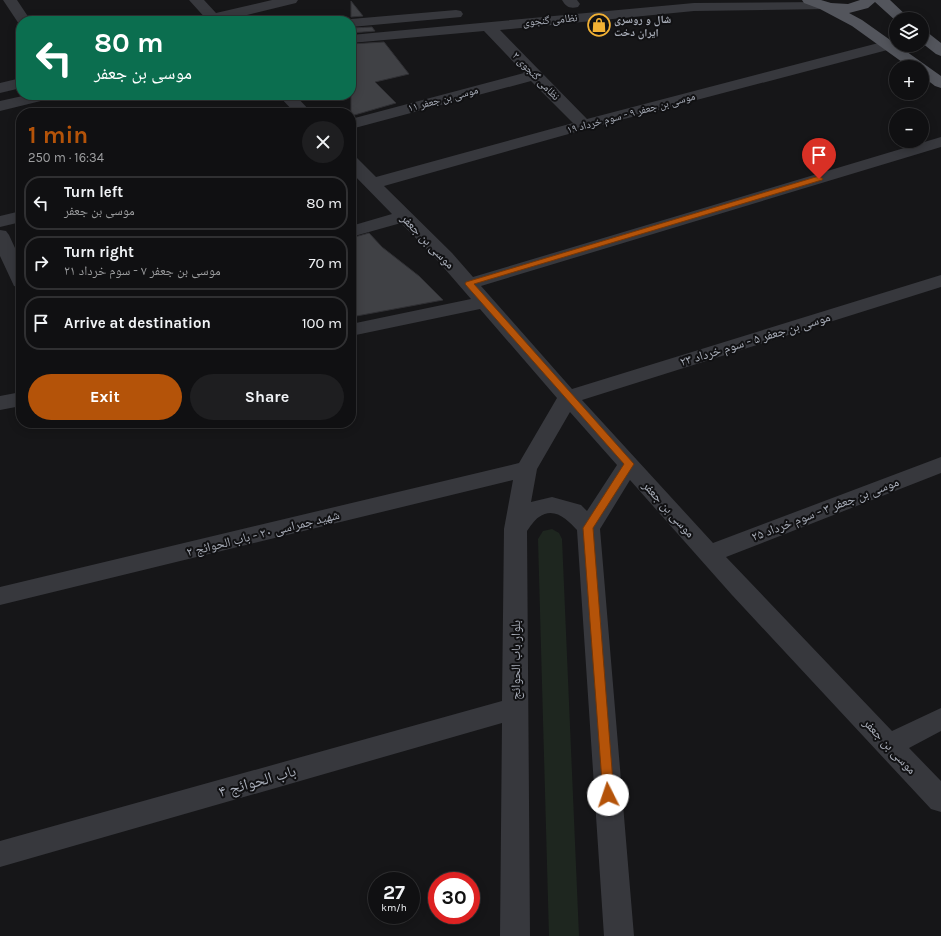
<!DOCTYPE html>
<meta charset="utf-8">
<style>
:root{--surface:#101012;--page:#1e1e20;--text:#f1f3f6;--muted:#9c9d9f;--line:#303032;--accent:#b45309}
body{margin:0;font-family:Karla,"Noto Naskh Arabic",sans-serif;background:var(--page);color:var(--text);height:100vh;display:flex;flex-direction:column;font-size:15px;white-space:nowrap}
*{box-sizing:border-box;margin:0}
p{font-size:13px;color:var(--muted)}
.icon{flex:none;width:22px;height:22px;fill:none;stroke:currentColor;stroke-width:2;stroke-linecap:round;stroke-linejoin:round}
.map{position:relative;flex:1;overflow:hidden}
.panel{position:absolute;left:16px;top:108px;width:340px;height:320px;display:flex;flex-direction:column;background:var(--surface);border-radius:16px;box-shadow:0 2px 10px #0003,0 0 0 1px var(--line)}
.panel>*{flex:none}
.guide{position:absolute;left:16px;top:16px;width:340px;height:84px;border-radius:16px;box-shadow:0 2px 10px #0003,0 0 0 1px var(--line);background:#0b6e4f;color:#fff;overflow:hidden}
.buttons{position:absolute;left:889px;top:12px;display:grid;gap:8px}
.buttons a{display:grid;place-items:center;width:40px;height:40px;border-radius:50%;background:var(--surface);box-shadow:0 2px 10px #0003,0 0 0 1px var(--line);font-size:20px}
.speed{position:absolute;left:368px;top:872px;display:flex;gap:8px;font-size:20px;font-weight:700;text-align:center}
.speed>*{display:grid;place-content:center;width:52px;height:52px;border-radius:50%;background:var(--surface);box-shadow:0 2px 10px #0003,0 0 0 1px var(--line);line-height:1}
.speed small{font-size:10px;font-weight:400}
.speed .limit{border:6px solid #d22;background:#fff;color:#111}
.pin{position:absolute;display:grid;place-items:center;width:34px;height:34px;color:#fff;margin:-41px -17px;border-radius:50% 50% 50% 0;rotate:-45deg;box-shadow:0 0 4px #0007}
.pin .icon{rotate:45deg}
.me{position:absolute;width:44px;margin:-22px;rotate:356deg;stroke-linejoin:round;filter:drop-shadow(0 0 3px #0008)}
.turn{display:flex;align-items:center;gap:14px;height:84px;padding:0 12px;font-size:18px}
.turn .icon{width:52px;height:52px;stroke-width:2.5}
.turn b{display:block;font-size:28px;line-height:34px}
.round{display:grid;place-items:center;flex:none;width:42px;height:42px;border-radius:21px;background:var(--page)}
.head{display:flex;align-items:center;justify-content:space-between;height:68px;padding:0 12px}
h1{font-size:24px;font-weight:700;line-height:30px;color:var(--accent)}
.primary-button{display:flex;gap:8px;margin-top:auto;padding:8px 12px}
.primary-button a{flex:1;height:46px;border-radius:24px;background:var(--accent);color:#fff;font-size:16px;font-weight:700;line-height:46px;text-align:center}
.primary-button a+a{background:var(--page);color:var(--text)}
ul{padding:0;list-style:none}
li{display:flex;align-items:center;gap:12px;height:54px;margin:0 8px 6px;padding:0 4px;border:2px solid var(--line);border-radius:16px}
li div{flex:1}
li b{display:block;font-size:15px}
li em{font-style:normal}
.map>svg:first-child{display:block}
.green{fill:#1e261f}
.building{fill:#404145;stroke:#303034}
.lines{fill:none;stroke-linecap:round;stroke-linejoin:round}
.minor{fill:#37383d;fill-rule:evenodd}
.major{fill:#53555c;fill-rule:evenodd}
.route{fill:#b45309;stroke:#753606}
.labels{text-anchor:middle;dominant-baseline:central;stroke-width:4;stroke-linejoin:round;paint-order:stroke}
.far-poi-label{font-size:11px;font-weight:bold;fill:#a8adb8;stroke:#111113;text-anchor:start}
.far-street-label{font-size:11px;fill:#a8adb8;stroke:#111113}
.street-label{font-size:13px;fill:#a8adb8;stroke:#111113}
.near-street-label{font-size:16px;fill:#a8adb8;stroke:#111113}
</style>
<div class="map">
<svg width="941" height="936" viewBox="0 0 941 936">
<rect width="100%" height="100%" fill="#161618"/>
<!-- green -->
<path class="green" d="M552,529l7,4 3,6 17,397h-30l-11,-397 5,-8z"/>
<!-- building -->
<path class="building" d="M351,1l12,15 -12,1z
M372,27l3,4 -24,2v-5z
M384,42l25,32 -34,8 21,21 -45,13v-72z
M369,233l13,14 37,29 24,24 -92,17v-79z"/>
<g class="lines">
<!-- minor -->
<path class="minor" d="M3,0h14l14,21h-10v4l-2,-1z
M189,0h15l12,13 56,-13h26l-2,3 -73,18h-15z
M562,0h15l3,4 -2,3c-8,2 -12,0 -16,-7z
M822,2l5,1 2,3 -2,3 -133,2 -194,19 87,89 303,-79 5,2 1,3h2l-3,3 -305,80 -206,58 68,67 21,24 468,-140v10l-460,139 91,103 369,-114v12l-359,113 131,143 228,-86v16l-215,84 166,174 49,-23v23l-32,17 32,33v31l-10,-3 -199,-214 -102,-115 -30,49 34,407h-30l-27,-406c-9,-10 -23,-24 -38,-13 -5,3 -9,10 -12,14l3,405h-30l2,-213 -502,144v-26l502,-140 2,-172 9,-49 -513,125v-18l519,-124 38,-65 -77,-89 -129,27v-12l120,-25 -33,-38 -37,-38 -50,14v-11l41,-12 -41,-42v-15l6,1 19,19 197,-54 -42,-42 -180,48v-10l173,-46 -40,-42 -133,12v-8l343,-32zM570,412l47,53 -30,46 -6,-6 -29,-8 -21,5 6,-33z
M456,10l5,1 2,3 -2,3 -110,10v-6h-6l6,-2z
M21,78v10l-21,5v-10z
M27,95h28l-2,3 -53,13v-10z
M278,95h17l17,18h-17z
M21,211v11l-21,5v-11z
M0,230l6,1 3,4 12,26v27l-7,-2 -14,-30z
M21,392v14l-21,4v-14z"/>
<!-- major -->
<path class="major" d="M802,0h19l10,3 17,1 12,-4h30l20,19h-14v2l-21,-19 -7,6 -19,5 13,7 79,56v12l-6,-2 -13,-10v-9h-13l-57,-41 -32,-17 -16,-6z
M922,31l5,1 14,11v13l-5,-2 -14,-11z"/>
</g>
<!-- route -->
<path class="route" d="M819,176l4,3 -1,1 -348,104 160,180 -41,64 21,267 -2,3 -4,2 -4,-2 -1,-3 -20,-267 41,-64 -159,-180 1,-2z"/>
<!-- icons -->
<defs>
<g id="shop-ring" transform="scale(1.15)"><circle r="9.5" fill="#111113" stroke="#f2b134" stroke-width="1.5"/><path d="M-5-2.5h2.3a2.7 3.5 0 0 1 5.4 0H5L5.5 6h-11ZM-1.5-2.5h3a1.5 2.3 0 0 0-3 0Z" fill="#f2b134"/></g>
</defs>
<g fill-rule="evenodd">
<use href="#shop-ring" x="599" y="25"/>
</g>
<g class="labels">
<!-- far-poi labels -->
<g class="far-poi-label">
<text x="614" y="19">شال و روسری<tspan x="614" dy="13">ایران دخت</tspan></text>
</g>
<!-- far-street labels -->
<g class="far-street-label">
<text transform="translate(550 20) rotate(-5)">نظامی گنجوی</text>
<text transform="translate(536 76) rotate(46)">نظامی گنجوی ۲</text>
<text transform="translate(443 99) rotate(-15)">موسی بن جعفر ۱۱</text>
<text transform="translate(631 113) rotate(-15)">موسی بن جعفر ۹ - سوم خرداد ۱۹</text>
</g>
<!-- street labels -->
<g class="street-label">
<text transform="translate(428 241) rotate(46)">موسی بن جعفر</text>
<text transform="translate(755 339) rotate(-17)">موسی بن جعفر ۵ - سوم خرداد ۲۳</text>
<text transform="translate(669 509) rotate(48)">موسی بن جعفر</text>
<text transform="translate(825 509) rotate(-21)">موسی بن جعفر ۳ - سوم خرداد ۲۵</text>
<text transform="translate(263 533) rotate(-14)">شهید جمراسی ۲۰ - باب الحوائج ۲</text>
<text transform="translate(515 660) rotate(-90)">بلوار باب الحوائج</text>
<text transform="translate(890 746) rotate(47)">موسی بن جعفر</text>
</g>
<!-- near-street labels -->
<g class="near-street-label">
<text transform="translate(257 781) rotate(-16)">باب الحوائج ۴</text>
</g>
</g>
</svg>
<div class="buttons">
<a><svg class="icon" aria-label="layers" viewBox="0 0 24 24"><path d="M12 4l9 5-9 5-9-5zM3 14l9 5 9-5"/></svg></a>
<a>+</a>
<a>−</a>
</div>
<div class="speed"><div>27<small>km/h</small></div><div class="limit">30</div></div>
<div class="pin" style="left:819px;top:179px;background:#d93025"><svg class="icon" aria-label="arrive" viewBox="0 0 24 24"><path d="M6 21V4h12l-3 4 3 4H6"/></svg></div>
<svg class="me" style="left:608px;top:795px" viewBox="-20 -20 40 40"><circle r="19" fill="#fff"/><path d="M0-13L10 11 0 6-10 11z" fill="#b45309"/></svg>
<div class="guide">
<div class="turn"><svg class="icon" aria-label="left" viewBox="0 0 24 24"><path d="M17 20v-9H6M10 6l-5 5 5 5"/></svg><div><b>80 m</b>موسی بن جعفر</div></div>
</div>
<section class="panel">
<div class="head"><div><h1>1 min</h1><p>250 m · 16:34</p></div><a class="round"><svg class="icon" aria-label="close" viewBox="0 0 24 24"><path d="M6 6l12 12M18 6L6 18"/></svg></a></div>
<ul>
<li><svg class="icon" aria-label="left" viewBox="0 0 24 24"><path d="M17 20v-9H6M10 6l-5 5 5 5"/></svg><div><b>Turn left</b><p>موسی بن جعفر</p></div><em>80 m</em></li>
<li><svg class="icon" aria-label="right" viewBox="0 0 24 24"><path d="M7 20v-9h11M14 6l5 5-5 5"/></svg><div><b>Turn right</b><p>موسی بن جعفر ۷ - سوم خرداد ۲۱</p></div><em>70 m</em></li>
<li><svg class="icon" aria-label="arrive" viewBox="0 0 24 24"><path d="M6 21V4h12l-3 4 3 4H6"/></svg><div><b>Arrive at destination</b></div><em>100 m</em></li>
</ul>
<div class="primary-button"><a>Exit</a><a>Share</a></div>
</section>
</div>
